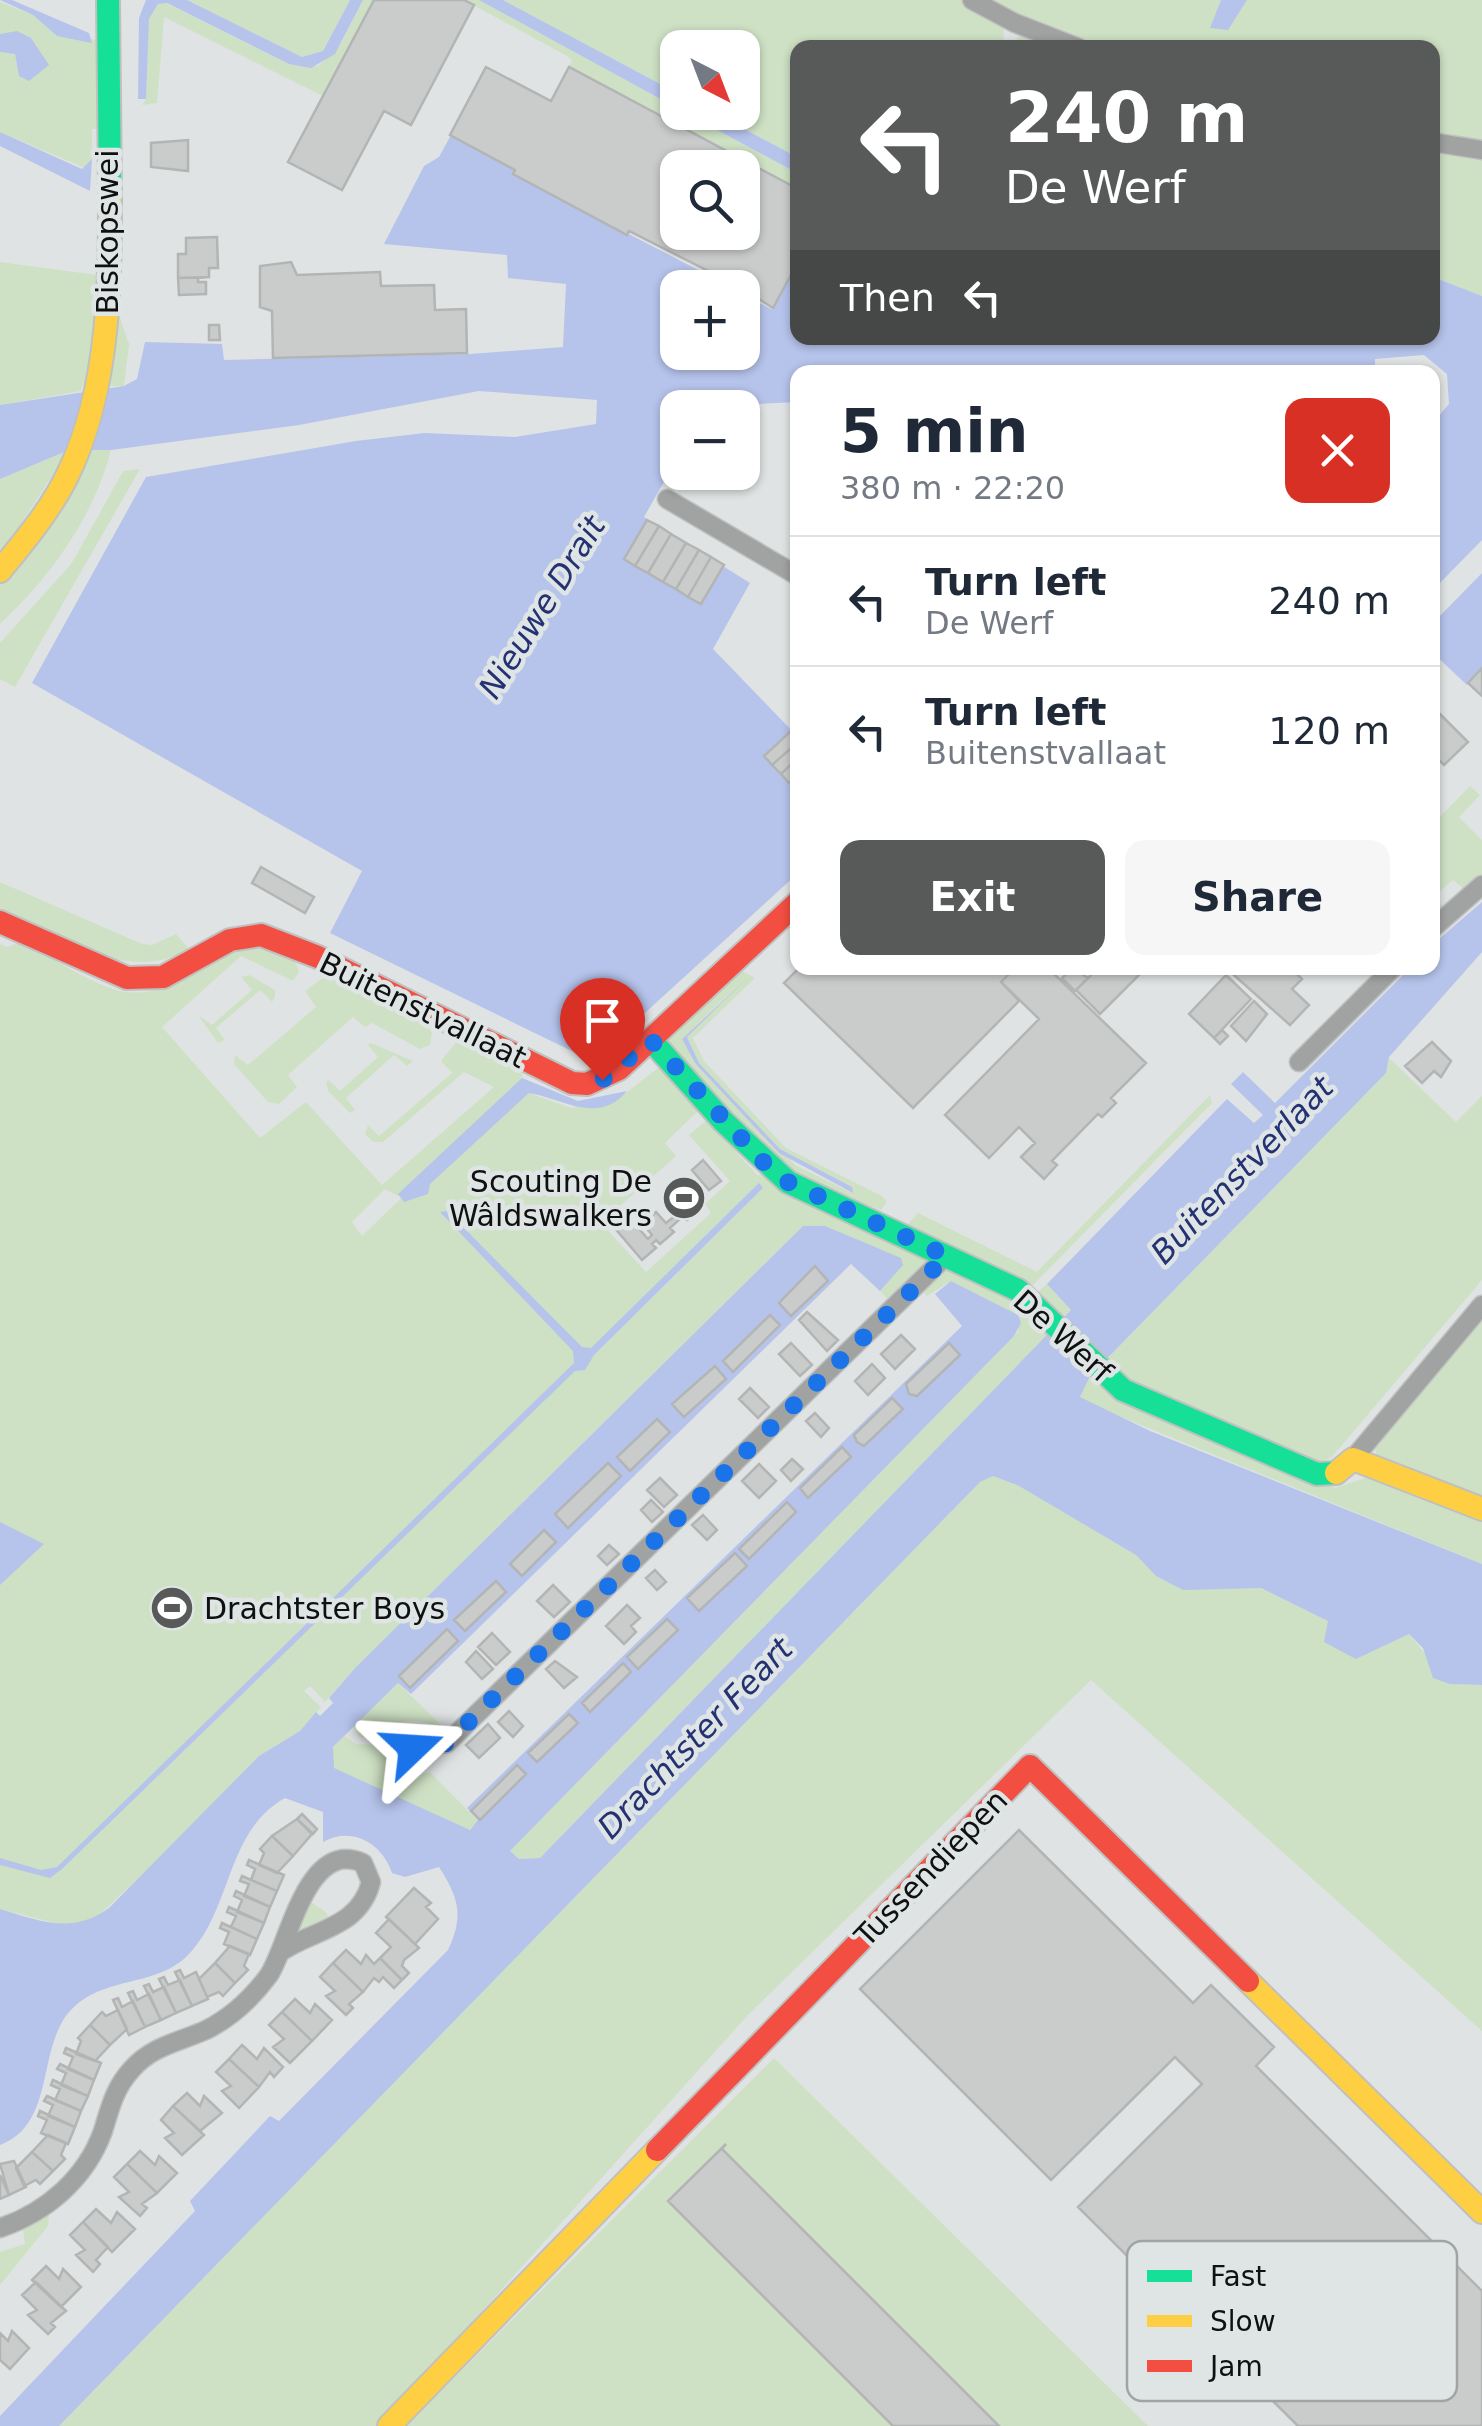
<!DOCTYPE html>
<meta charset="utf-8">
<style>
:root{--surface:#fff;--page:#f6f6f7;--text:#1f2937;--muted:#747a83;--line:#e0e1e3;--accent:#585a5a}
body{margin:0;font-family:"DejaVu Sans",sans-serif;background:var(--page);color:var(--text);height:100vh;display:flex;flex-direction:column;font-size:38px;white-space:nowrap}
*{box-sizing:border-box;margin:0}
p{font-size:32px;color:var(--muted)}
.icon{flex:none;width:55px;height:55px;fill:none;stroke:currentColor;stroke-width:2;stroke-linecap:round;stroke-linejoin:round}
.map{position:relative;flex:1;overflow:hidden}
.panel{position:absolute;left:790px;top:365px;width:650px;height:610px;display:flex;flex-direction:column;background:var(--surface);border-radius:20px;box-shadow:0 2px 8px #0004}
.panel>*{flex:none}
.guide{position:absolute;left:790px;top:40px;width:650px;height:305px;border-radius:20px;box-shadow:0 2px 8px #0004;background:#585a5a;color:#fff;overflow:hidden}
.needle{width:65px;rotate:138deg}
.controls{position:absolute;left:660px;top:30px;display:grid;gap:20px}
.controls a{display:grid;place-items:center;width:100px;height:100px;border-radius:20px;background:var(--surface);box-shadow:0 2px 8px #0004;font-size:50px}
.pin{position:absolute;display:grid;place-items:center;width:85px;height:85px;color:#fff;margin:-102px -42px;border-radius:50% 50% 50% 0;rotate:-45deg;box-shadow:0 0 10px #0007}
.pin .icon{rotate:45deg}
.me{position:absolute;width:110px;margin:-55px;rotate:70deg;stroke-linejoin:round;filter:drop-shadow(0 0 8px #0008)}
.turn{display:flex;align-items:center;gap:35px;height:210px;padding:0 50px;font-size:45px}
.turn .icon{width:130px;height:130px;stroke-width:2.5}
.turn b{display:block;font-size:70px;line-height:85px}
.then{display:flex;align-items:center;height:95px;padding:0 50px;background:#0003;gap:20px;font-size:38px}
.round{display:grid;place-items:center;flex:none;width:105px;height:105px;border-radius:20px;background:var(--page)}
.headline{display:flex;align-items:center;justify-content:space-between;height:170px;padding:0 50px}
h1{font-size:60px;font-weight:700;line-height:75px}
.cta{display:flex;gap:20px;margin-top:auto;padding:20px 50px}
.cta a{flex:1;height:115px;border-radius:20px;background:var(--accent);color:#fff;font-size:40px;font-weight:700;line-height:115px;text-align:center}
.cta a+a{background:var(--page);color:var(--text)}
ul{padding:0;list-style:none}
li{display:flex;align-items:center;gap:30px;height:130px;padding:0 50px;border-top:2px solid var(--line)}
li div{flex:1}
li b{display:block;font-size:38px}
li em{font-style:normal}
.map>svg:first-child{display:block}
.green{fill:#cee1c4;fill-rule:evenodd}
.water{fill:#b6c3eb}
.building{fill:#c9cccb;stroke:#b3b5b5;stroke-width:2.5;fill-rule:evenodd}
.lines{fill:none;stroke-linecap:round;stroke-linejoin:round}
.street-casing{stroke:#bfc0c0;stroke-width:21}
.fast-casing{stroke:#bfc0c0;stroke-width:26}
.slow-casing{stroke:#bfc0c0;stroke-width:26}
.jam-casing{stroke:#bfc0c0;stroke-width:26}
.street{stroke:#a1a2a2;stroke-width:18}
.fast{stroke:#16e098;stroke-width:22}
.slow{stroke:#ffcf43;stroke-width:22}
.jam{stroke:#f24e42;stroke-width:22}
.route{stroke:#1a73e8;stroke-width:18;stroke-dasharray:0 32.4}
.labels{text-anchor:middle;dominant-baseline:central;stroke-width:9;stroke-linejoin:round;paint-order:stroke}
.street-label{font-size:30px;fill:#0f1010;stroke:#dfe4e4}
.poi-label{font-size:30px;fill:#0f1010;stroke:#dfe4e4;text-anchor:end}
.water-label{font-size:32px;font-style:italic;fill:#243273;stroke:#dfe4e4}
.key{fill:#dfe4e4;stroke:#a1a4a4;stroke-width:2.5}
.key-label{font-size:28px;fill:#0f1010}
</style>
<div class="map">
<svg width="1482" height="2426" viewBox="0 0 1482 2426">
<rect width="100%" height="100%" fill="#e0e3e3"/>
<!-- green -->
<path class="green" d="M187,0h163l-27,51 -21,6z
M363,0h11l-51,96 -159,-79 -7,86 -15,2 4,-6 3,-80 9,-15 8,-1 123,61 29,2 22,-20z
M464,0h15l198,108 1,4 8,1 111,60v16l-228,-122 3,-7 -5,-4z
M503,0h718l-10,27 17,2 19,-29h235v296l-49,-19 -1,-229 -418,-1 3,-9 9,-5 -22,-6 -1,20 -205,1 -1,109 -83,-44 28,-1v-64h-64l-1,45z
M0,2l33,13 24,21 42,4v89h-7v30l-7,9 -85,-36v-80l15,2 4,22 29,-12 -48,-30z
M0,262l97,13 -4,76 -12,40 -81,14z
M120,318l9,26 -5,42h-14l-2,-5 8,-62z
M93,448l18,2c-17,66 -61,128 -111,174v-40l40,-46z
M69,450l-69,106v-77z
M140,469l-125,218 -15,-8v-36l72,-80 51,-92z
M1470,786l10,9 -21,22 23,23v36l-17,14 -12,-10 -19,16 10,13 -11,10v-95z
M0,882l142,62 10,1 24,-11 13,15c-61,37 -133,-14 -189,-41z
M22,942c26,13 78,48 105,50 56,6 88,-47 130,-46 11,0 25,8 37,12l5,14 -6,9 -52,-25 -79,71 98,111 46,-36 76,83 112,-98 -30,-15 -81,70h-10l-8,-8 3,-9 11,11 73,-63 -11,-12 17,-21 64,29v9l-124,118 -13,-7 -33,33 10,14 59,-57 8,5 100,-91 42,15 55,-15 37,-29 37,45 -35,34 11,13 -75,67 45,49 65,-59 -6,-9 25,-23 -41,-46 18,-15 51,56 5,-5 164,87 1,6 -38,38 -10,-11 22,-26 -99,-39 -447,441 -31,35 -15,-16 -6,5 17,16 -21,24 -41,25 -64,69 -99,93 -29,8 -67,-17v-965l7,3zM764,1186l-1,2 -165,163v-6z
M742,971l13,7 -62,60 11,23 82,87 96,48 5,6 -6,8 -87,-33 -126,-126 -1,-13zM743,980l-56,57 12,26 81,86 72,38v6l-57,-28 -100,-102 -13,-24z
M249,975l26,15v7l-3,5 -12,-12 -44,38 9,12 -7,3 -20,-28 14,10 40,-35 -11,-13z
M327,975l97,45 8,13 -2,12 -10,4 -48,-26 -7,4 -12,-10 -65,58 9,12 -18,17 -11,-2 -34,-38 1,-9 13,10 68,-58 -11,-16z
M371,1043l42,18 -6,5 -13,-11 -48,43 9,12 -5,3 -22,-22 -2,-9 3,-2 11,11 38,-34 -10,-12z
M1389,1058l67,64 26,-26v184l-151,178 -18,5 -182,-77 -28,-23 283,-290z
M1210,1095l2,8 -183,186 -125,-61 14,-15 119,59z
M949,1267l63,28 39,36 -511,527 -21,1 -9,-8 508,-519v-17l-67,-34 -24,15 -4,-5z
M1047,1284l24,26 -11,11 -27,-25z
M1482,1319v181l-105,-43 -2,-8z
M1093,1374l46,33 196,81 31,-10 12,1 104,40v45l-395,-161 -7,-6v-8z
M993,1476l26,10 117,69 20,21 26,13 78,-1 69,33 26,38 54,-25 41,50 32,1v346l-391,-351 -344,336 -368,410h-320l921,-944z
M398,1683l45,44c-22,-5 -44,-15 -56,11l-28,-1 -6,-10z
M344,1736l12,8 28,1 6,21 17,12 23,-6 48,49 -9,9 -136,-62v-21z
M308,1900l18,12 5,11 -28,10 -6,-5z
M774,2058l374,368h-742z
M49,2214l-1,12 -48,59v-33l25,-8 -2,-16z"/>
<!-- water -->
<path class="water" d="M0,0h12l77,33 3,10 -35,-7 -24,-21z
M146,0h41l115,57 21,-6 27,-51h13l-28,54 -24,14 -22,-4 -122,-61 -9,1 -9,15 -3,80h-8l1,-81z
M479,0h24l174,93v15z
M1221,0h26l-19,30 -18,-2z
M17,31l14,7 18,27 -20,16 -10,-5 -4,-22 -15,-2v-18z
M686,113h28l83,44v16z
M0,132l82,37 10,-10 -2,32 -90,-45z
M451,135l64,35 -2,4 218,113 -53,1v64h64l1,-58 30,16 24,-45 1,73h634l1,-61 49,19v244l-49,50v-167l16,-19 -2,-30 -23,-19 -49,4v13h-577l-1,30 -119,6 -1,51 -33,58 106,66 -37,66 84,87v138l-196,179 -19,3 -252,-123 32,-62 -330,-188 114,-206 210,-36 69,-8 90,4 81,-13 1,-24 -118,-9 -180,34 -188,25h-42l-69,29v-74l124,-19 13,-7 8,-37 77,2 2,16 246,-6 93,-7 3,-63 -58,-6 -1,-23 -123,-11 40,-78 15,-9z
M1482,573v95l-15,17 -34,-32 -1,-29z
M1482,902v50l-93,105 -3,16 -296,303 -10,21 70,34 332,133v121l-32,-1 -17,-6 -10,-30 -14,-14 -53,25 -32,-17 4,-21 -67,-33 -78,2 -27,-14 -20,-21 -117,-69 -26,-10 -13,6 -921,944h-59v-10l195,-205 -5,-10 80,-85 9,5 169,-171c16,-34 11,-52 -9,-83l-34,10 -13,-4c-10,-30 -40,-47 -69,-31v-30l-38,-14c-61,34 -52,115 -100,160 -37,33 -97,15 -125,68 -20,40 -11,101 -60,119v-236c40,12 72,26 109,-1l150,-152 41,-25 16,-19 4,4 13,-13 -4,-5 27,-31 447,-441h22l76,32 2,7 -23,26 -29,-27 -440,430 -13,-11 -65,64 1,21 136,62 8,-10 -11,-12 495,-482 -27,-32 16,-13 67,34 3,8 -7,13 -504,515 9,8 21,-1 531,-548 -24,-26 180,-185 27,24 9,-8 -32,-31 12,-12 32,31 135,-135h22l1,-24z
M745,980l-58,57 12,26 81,86 72,38 1,6 -74,-40 -84,-90 -13,-24z
M522,1078l56,23 49,-10c-29,35 -65,7 -98,2l-99,91 -2,10 -24,8 -6,-8z
M759,1183l4,5 -169,167 -9,15 -10,1 -513,498 -12,9 -50,-13v-7l41,12 16,-3 517,-504 -1,-12 -133,-139 7,-1 135,136 9,1z
M0,1522l44,22 -44,41z"/>
<!-- building -->
<path class="building" d="M374,0h90l10,5 -63,120 -27,-14 -42,79 -54,-28z
M486,67l65,34 18,-34 229,122v73l-25,46 -31,-20 -113,-57 -2,4 -114,-61 2,-4 -65,-35zM678,168h64v64h-64z
M188,140v31l-37,-4v-24z
M217,237l1,31h-9v9l-31,1v-24h8v-16z
M291,262l6,13 83,-3 1,14 53,-1 1,25 31,-1 1,44 -194,5 -1,-47 -12,-4v-41z
M209,277l-11,1v4h8v12l-27,1 -1,-17z
M209,325h10l1,15h-11z
M647,520l12,6 -24,40 -11,-7z
M659,526l12,8 -23,39 -13,-7z
M671,534l15,9 -23,39 -15,-9z
M686,543l13,7 -23,39 -13,-7z
M699,550l12,7 -23,40 -12,-8z
M711,557l13,8 -23,39 -13,-7z
M1482,668v28l-14,-13z
M1432,706l36,36 -24,23 -12,-12z
M792,730l6,12 -26,23 -8,-9z
M798,742v16l-17,16 -9,-9z
M798,758v17l-9,8 -8,-9z
M261,867l53,30 -9,16 -53,-30z
M799,968h216l-14,14 18,19 -106,107 -129,-125z
M1015,968h33l98,95 -35,35 5,5 -14,14 -4,-3 -46,47 5,4 -13,14 -23,-22 14,-14 -16,-16 -30,31 -44,-43 94,-96 -38,-37z
M1073,968l15,10 -13,13 -13,-13z
M1098,968h48l-46,46 -24,-24z
M1226,968h65l11,11 -10,10 17,16 -19,20z
M1226,975l25,24 -37,39 -25,-24z
M1254,1001l13,13 -21,27 -15,-15z
M1222,1030l6,6 -8,8 -6,-6z
M1432,1042l19,19 -10,16 -7,-6 -12,12 -17,-17z
M703,1160l18,21 -12,9 -17,-20z
M677,1182l24,27 -14,11 -4,-4 -13,12 4,4 -14,12 -4,-4 -4,4 4,4 -14,12 -29,-34 13,-12 22,25 4,-4 -9,-11 13,-12 10,11 14,-11 -16,-18z
M815,1266l13,15 -37,35 -12,-13z
M807,1312l31,28 -11,11 -28,-31z
M770,1315l10,10 -47,47 -10,-11z
M901,1335l14,14 -20,20 -14,-15z
M791,1343l21,22 -12,11 -21,-22z
M949,1343l11,12 -43,41 -8,-2 -3,-10z
M872,1364l13,14 -17,17 -13,-14z
M715,1366l11,13 -42,38 -12,-13z
M750,1388l19,19 -11,11 -19,-19z
M892,1398l11,11 -39,37 -7,-4 -3,-7z
M815,1413l14,15 -8,9 -15,-16z
M657,1419l13,13 -40,39 -13,-14z
M842,1447l9,10 -43,41 -8,-10z
M792,1459l11,10 -12,12 -10,-11z
M608,1463l13,13 -53,52 -13,-14z
M759,1464l17,17 -17,17 -17,-17z
M660,1478l17,17 -13,12 -17,-17z
M651,1500l12,12 -11,10 -11,-12z
M787,1502l9,10 -47,47 -10,-10z
M703,1515l14,15 -10,10 -15,-15z
M544,1530l12,12 -34,34 -12,-12z
M609,1545l10,9 -12,11 -9,-9z
M735,1553l12,13 -48,45 -12,-13z
M655,1570l11,12 -9,8 -11,-12z
M496,1581l10,11 -41,39 -11,-11z
M553,1585l17,17 -16,15 -17,-16z
M627,1605l13,13 -9,8 5,6 -12,12 -18,-18z
M667,1619l11,11 -40,39 -11,-12z
M447,1629l11,12 -48,47 -11,-12z
M492,1633l18,19 -14,13 -18,-18z
M476,1651l17,18 -11,10 -16,-17z
M555,1661l22,16 -13,11 -18,-19z
M623,1663l8,9 -41,40 -8,-9z
M509,1711l14,15 -10,11 -15,-15z
M569,1714l9,9 -41,39 -9,-9z
M488,1724l12,14 -21,20 -13,-13z
M517,1765l9,9 -46,46 -9,-9z
M302,1814l15,15 -4,5 -16,-15z
M297,1819l15,15 -19,22 -21,-20z
M1019,1830l174,173 18,-18 63,62 -18,19 226,225v135h-184l-220,-219 124,-123 -27,-27 -124,123 -191,-191z
M272,1836l21,20 -16,17 -18,-8 5,-12 -4,-4z
M249,1860l35,15 -7,16 -26,-11 4,-11 -8,-4z
M242,1876l35,15 -7,16 -26,-11 5,-12 -9,-3z
M414,1888l17,15 -5,4 12,12 -23,25 -29,-27z
M236,1891l34,16 -6,16 -27,-11 5,-12 -8,-4z
M229,1907l35,16 -7,16 -26,-12 5,-11 -9,-4z
M389,1919l30,29 -15,12 -2,6 7,7 -7,7 -22,-22 11,-11 -15,-14z
M222,1923l35,16 -7,16 -26,-11 5,-12 -9,-4z
M230,1946l19,8 -5,12 4,4 -13,13 -20,-20z
M346,1950l15,14 5,-9 8,9 6,-6 22,22 -8,8 -11,-11 -4,5 -5,-4 -11,14 -30,-29z
M215,1963l20,20 -12,13 -4,-4 -12,5 -8,-18z
M333,1963l30,29 -14,12 4,4 -7,7 -20,-19 9,-5 -15,-14z
M180,1970l4,8 12,-6 12,27 -16,7 -17,-34z
M164,1977l4,8 12,-5 12,26 -16,7 -17,-34z
M149,1984l4,8 11,-5 12,26 -15,7 -17,-34z
M133,1991l4,9 12,-6 12,26 -16,7 -17,-34z
M118,1998l4,9 11,-6 12,26 -16,8 -16,-35z
M295,1999l15,14 5,-9 17,16 -20,21 -30,-29z
M118,2010l9,19 -17,16 -20,-20 12,-13 4,4z
M282,2012l30,29 -22,22 -17,-16 11,-8 -15,-14z
M90,2025l20,20 -15,16 -19,-7 5,-13 -3,-3z
M242,2045l15,14 7,-11 19,19 -9,10 -4,-5 -11,15 -30,-28z
M66,2048l35,15 -7,17 -26,-11 5,-12 -9,-4z
M229,2059l30,28 -20,21 -17,-17 9,-5 -15,-14z
M60,2064l34,16 -6,16 -27,-11 5,-12 -9,-4z
M53,2080l35,16 -7,15 -26,-11 5,-11 -9,-4z
M187,2093l13,13 4,-10 18,17 -22,18 -27,-25z
M47,2096l34,15 -6,16 -27,-11 5,-11 -9,-4z
M173,2106l31,29 -22,20 -17,-17 9,-5 -13,-13z
M40,2111l35,16 -7,17 -27,-11 6,-13 -9,-4z
M48,2135l18,8 -5,12 4,4 -12,12 -21,-19z
M726,2144l-4,5 277,277h-106l-225,-225z
M140,2151l15,14 4,-9 18,17 -20,20 -30,-29z
M32,2152l21,19 -13,13 -4,-4 -12,6 -8,-18z
M14,2161l12,26 -17,8 -9,-31z
M127,2164l30,29 -15,11 5,4 -7,8 -21,-19 10,-5 -15,-15z
M0,2175l9,20 -9,4z
M96,2209l15,14 6,-11 18,17 -23,23 -29,-30z
M83,2222l25,25 -12,13 4,4 -7,8 -17,-17 9,-5 -15,-15z
M46,2266l13,13 4,-10 18,18 -20,20 -29,-27z
M36,2282l30,29 -15,12 4,4 -7,7 -20,-19 9,-5 -15,-15z
M12,2331l17,17 -19,21 -10,-9v-27l8,8z"/>
<g class="lines">
<!-- street casing -->
<g class="street-casing">
<path id="street" d="M972,0l43,23 64,25
M1432,142l50,8
M667,499l131,77
M1432,929l50,-44
M1299,1062l94,-94
M1353,1459l129,-154
M413,1748l34,-5 500,-488
M0,2228c47,-16 86,-50 103,-97 7,-23 12,-44 29,-62 20,-23 47,-27 74,-39 26,-13 46,-32 63,-55 20,-30 37,-137 94,-112l8,19c-12,46 -56,47 -89,69"/>
</g>
<!-- fast casing -->
<g class="fast-casing">
<path id="fast" d="M108,0l2,190
M651,1040l72,81 65,61 230,108 105,100 194,84 19,-1"/>
</g>
<!-- slow casing -->
<g class="slow-casing">
<path id="slow" d="M0,571c26,-32 53,-64 70,-101 40,-86 40,-188 40,-280
M1336,1473l17,-14 129,50
M1248,1981l234,231
M389,2426l268,-276"/>
</g>
<!-- jam casing -->
<g class="jam-casing">
<path id="jam" d="M0,922l127,56 36,-1 67,-37 31,-5 57,22 254,126 15,1 32,-15 179,-167
M657,2150l373,-384 218,215"/>
</g>
<!-- street -->
<use href="#street" class="street"/>
<!-- fast -->
<use href="#fast" class="fast"/>
<!-- slow -->
<use href="#slow" class="slow"/>
<!-- jam -->
<use href="#jam" class="jam"/>
</g>
<g class="lines">
<!-- route -->
<path class="route" d="M413,1748l34,-5 500,-487 -159,-74 -20,-15 -117,-127 -49,40"/>
</g>
<!-- icons -->
<defs>
<g id="stadium-disc" transform="scale(2.25)"><circle r="9.5" fill="#585a5a" stroke="#dfe4e4"/><path d="M0-5a6.5 5 0 1 0 0 10a6.5 5 0 1 0 0-10ZM-3.5-1.8h7v3.6h-7Z" fill="#fff"/></g>
</defs>
<g fill-rule="evenodd">
<use href="#stadium-disc" x="684" y="1198"/>
<use href="#stadium-disc" x="172" y="1608"/>
</g>
<g class="labels">
<!-- street labels -->
<g class="street-label">
<text transform="translate(107 232) rotate(-90)">Biskopswei</text>
<text transform="translate(423 1010) rotate(26)">Buitenstvallaat</text>
<text transform="translate(1063 1336) rotate(42)">De Werf</text>
<text transform="translate(931 1868) rotate(-46)">Tussendiepen</text>
</g>
<!-- poi labels -->
<g class="poi-label">
<text x="652" y="1181">Scouting De<tspan x="652" dy="34">Wâldswalkers</tspan></text>
<text x="204" y="1608" text-anchor="start">Drachtster Boys</text>
</g>
<!-- water labels -->
<g class="water-label">
<text transform="translate(542 607) rotate(-58)">Nieuwe Drait</text>
<text transform="translate(1242 1170) rotate(-46)">Buitenstverlaat</text>
<text transform="translate(695 1738) rotate(-46)">Drachtster Feart</text>
</g>
</g>
<!-- legend -->
<rect x="1127" y="2241" width="330" height="160" rx="15" class="key"/>
<rect x="1147" y="2270" width="45" height="12" fill="#16e098"/>
<rect x="1147" y="2315" width="45" height="12" fill="#ffcf43"/>
<rect x="1147" y="2360" width="45" height="12" fill="#f24e42"/>
<g class="key-label">
<text x="1210" y="2286">Fast</text>
<text x="1210" y="2331">Slow</text>
<text x="1210" y="2376">Jam</text>
</g>
</svg>
<div class="controls">
<a><svg class="needle" viewBox="-14 -14 28 28"><path d="M0-13l5 13h-10z" fill="#e53935"/><path d="M0 13l5-13h-10z" fill="#747a83"/></svg></a>
<a><svg class="icon" aria-label="search" viewBox="0 0 24 24"><circle cx="10" cy="10" r="6"/><path d="M15 15l6 6"/></svg></a>
<a>+</a>
<a>−</a>
</div>
<div class="pin" style="left:602px;top:1080px;background:#d93025"><svg class="icon" aria-label="arrive" viewBox="0 0 24 24"><path d="M6 21V4h12l-3 4 3 4H6"/></svg></div>
<svg class="me" style="left:413px;top:1748px" viewBox="-20 -20 40 40"><path d="M0-17L14 15 0 8-14 15z" fill="#1a73e8" stroke="#fff" stroke-width="4"/></svg>
<div class="guide">
<div class="turn"><svg class="icon" aria-label="left" viewBox="0 0 24 24"><path d="M17 20v-9H6M10 6l-5 5 5 5"/></svg><div><b>240 m</b>De Werf</div></div>
<div class="then">Then<svg class="icon" aria-label="left" viewBox="0 0 24 24"><path d="M17 20v-9H6M10 6l-5 5 5 5"/></svg></div>
</div>
<section class="panel">
<div class="headline"><div><h1>5 min</h1><p>380 m · 22:20</p></div><a class="round" style="background:#d93025;color:#fff"><svg class="icon" aria-label="close" viewBox="0 0 24 24"><path d="M6 6l12 12M18 6L6 18"/></svg></a></div>
<ul>
<li><svg class="icon" aria-label="left" viewBox="0 0 24 24"><path d="M17 20v-9H6M10 6l-5 5 5 5"/></svg><div><b>Turn left</b><p>De Werf</p></div><em>240 m</em></li>
<li><svg class="icon" aria-label="left" viewBox="0 0 24 24"><path d="M17 20v-9H6M10 6l-5 5 5 5"/></svg><div><b>Turn left</b><p>Buitenstvallaat</p></div><em>120 m</em></li>
</ul>
<div class="cta"><a>Exit</a><a>Share</a></div>
</section>
</div>
